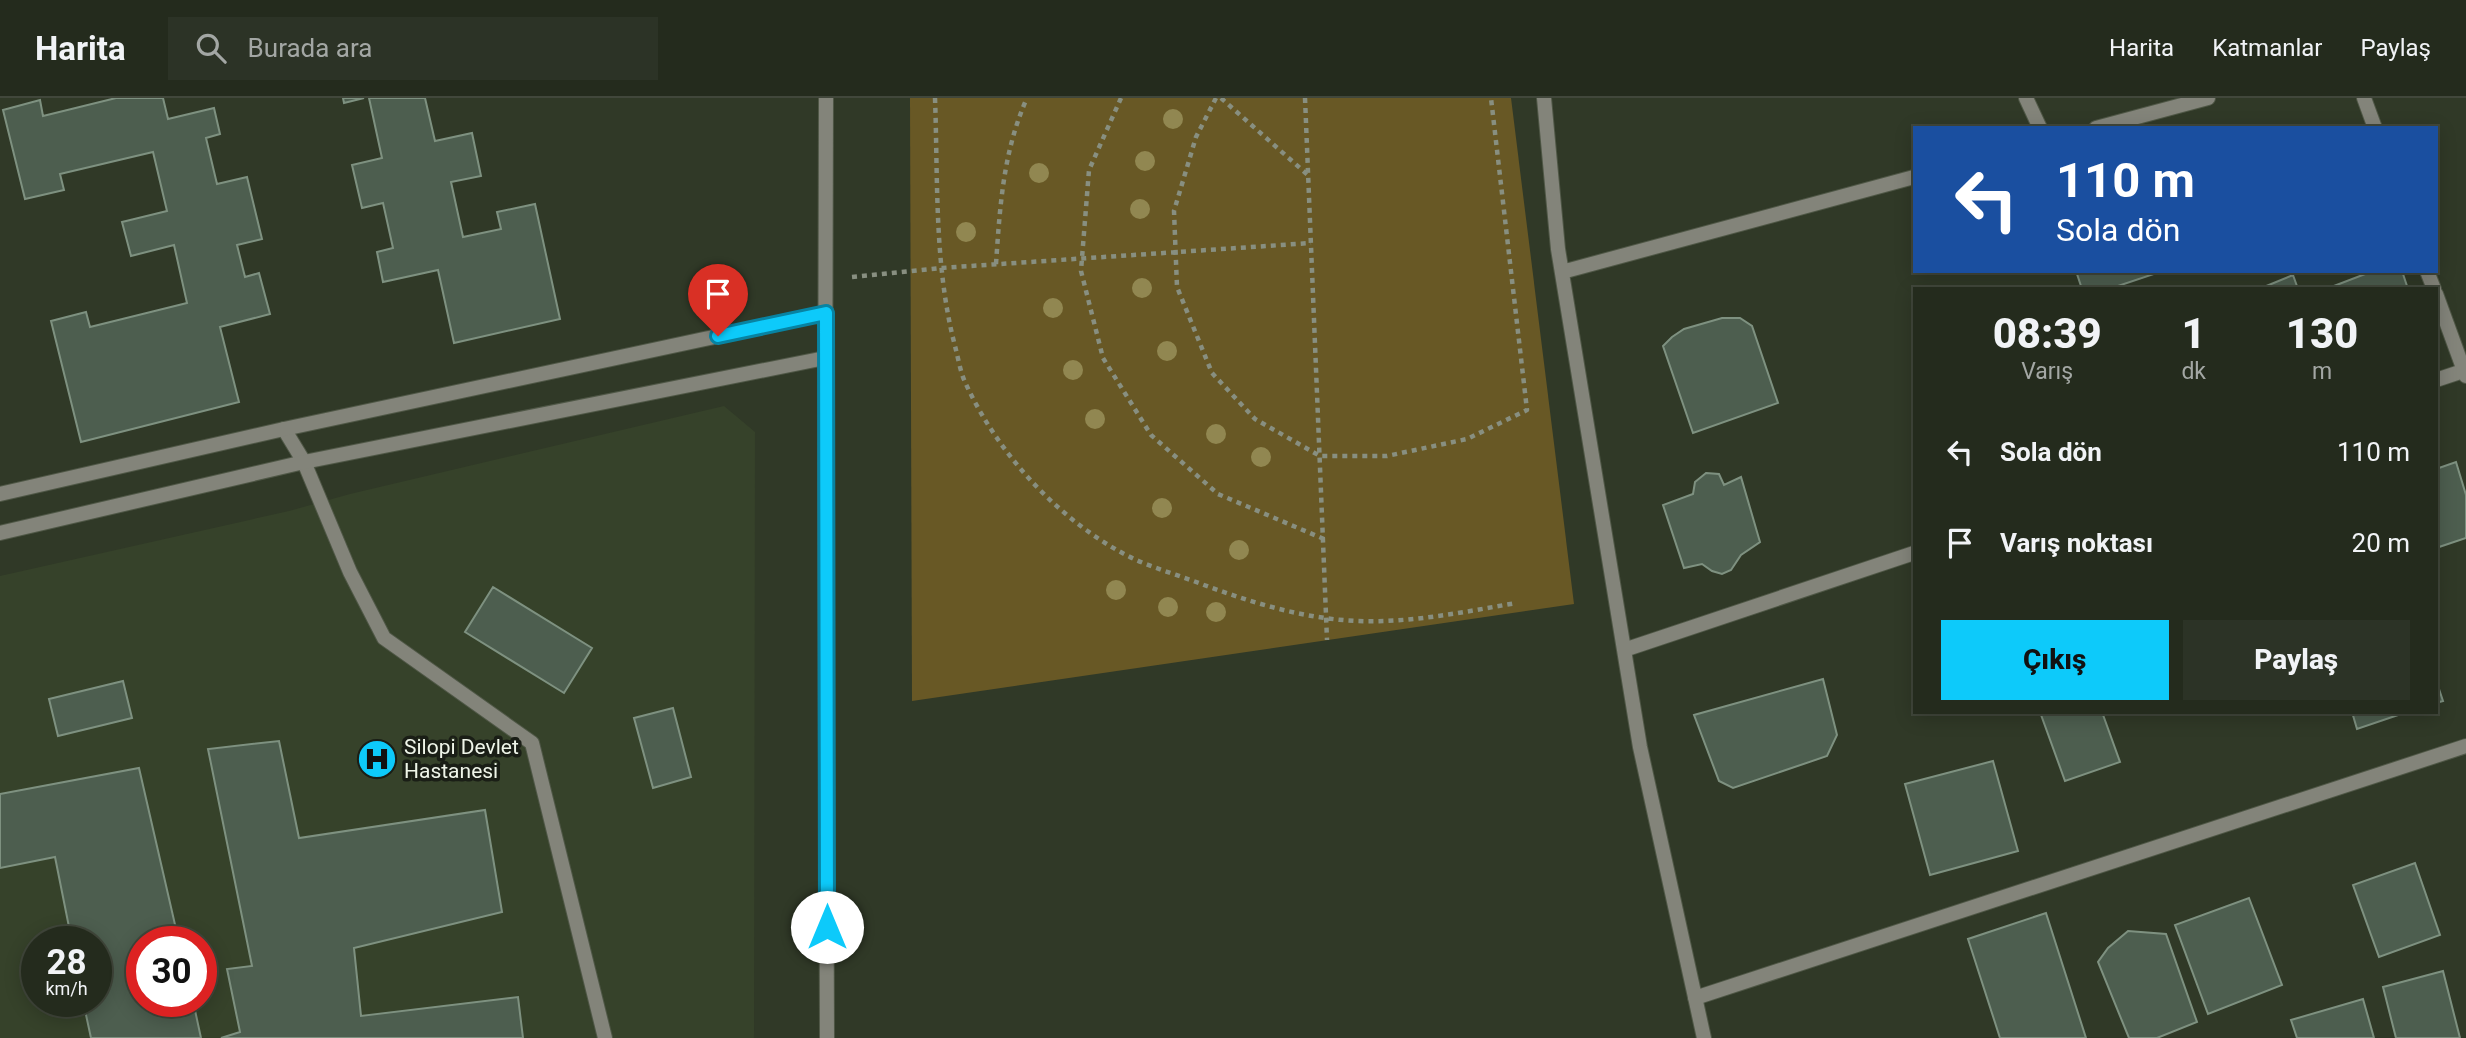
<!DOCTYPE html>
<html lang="tr">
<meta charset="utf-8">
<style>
:root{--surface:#242b1d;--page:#2c3326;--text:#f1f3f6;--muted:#a3a7a4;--line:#41473b;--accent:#0dcafa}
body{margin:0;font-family:Roboto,sans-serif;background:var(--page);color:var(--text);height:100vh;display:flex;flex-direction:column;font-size:26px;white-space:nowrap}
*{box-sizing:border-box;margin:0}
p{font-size:23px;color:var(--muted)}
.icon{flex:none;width:38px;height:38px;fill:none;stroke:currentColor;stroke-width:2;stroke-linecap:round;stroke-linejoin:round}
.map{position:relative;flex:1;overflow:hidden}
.side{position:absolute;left:1913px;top:189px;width:525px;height:427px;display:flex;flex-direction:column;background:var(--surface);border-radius:0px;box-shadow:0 4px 18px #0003,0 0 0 2px var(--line)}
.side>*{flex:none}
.top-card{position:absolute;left:1913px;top:28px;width:525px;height:147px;border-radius:0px;box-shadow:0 4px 18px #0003,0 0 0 2px var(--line);background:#1a4fa0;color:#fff;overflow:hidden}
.speed{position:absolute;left:21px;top:828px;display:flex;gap:14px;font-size:35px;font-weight:700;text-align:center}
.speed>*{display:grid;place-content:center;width:91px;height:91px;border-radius:50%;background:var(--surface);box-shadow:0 4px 18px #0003,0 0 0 2px var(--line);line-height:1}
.speed small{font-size:18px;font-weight:400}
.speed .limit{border:10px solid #d22;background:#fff;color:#111}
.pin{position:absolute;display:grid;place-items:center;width:60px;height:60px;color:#fff;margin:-72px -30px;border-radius:50% 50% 50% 0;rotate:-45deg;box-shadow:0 0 7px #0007}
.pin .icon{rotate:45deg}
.me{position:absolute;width:77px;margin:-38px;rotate:0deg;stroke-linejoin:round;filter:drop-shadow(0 0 5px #0008)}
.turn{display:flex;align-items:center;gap:24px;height:147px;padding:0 28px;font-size:32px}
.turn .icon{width:91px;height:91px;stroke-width:2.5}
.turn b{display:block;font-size:49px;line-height:60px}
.eta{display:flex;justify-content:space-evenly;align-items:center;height:119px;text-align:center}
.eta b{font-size:42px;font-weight:800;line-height:49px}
.primary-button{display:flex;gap:14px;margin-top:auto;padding:14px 28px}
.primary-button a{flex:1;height:80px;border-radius:0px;background:var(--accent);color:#111;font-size:28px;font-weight:800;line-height:80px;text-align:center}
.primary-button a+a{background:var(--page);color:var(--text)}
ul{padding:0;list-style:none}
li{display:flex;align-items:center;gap:21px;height:91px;padding:0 28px}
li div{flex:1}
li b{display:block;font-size:26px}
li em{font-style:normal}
header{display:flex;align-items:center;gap:42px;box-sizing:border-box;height:98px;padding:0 35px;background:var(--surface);border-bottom:2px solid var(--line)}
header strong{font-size:33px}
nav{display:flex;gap:38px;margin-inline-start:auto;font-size:24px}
.search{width:490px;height:63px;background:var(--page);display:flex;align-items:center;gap:18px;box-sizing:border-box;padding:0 24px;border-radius:0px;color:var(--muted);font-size:26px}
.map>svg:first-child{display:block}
.built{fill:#36422a;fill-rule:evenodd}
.green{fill:#685825}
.building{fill:#4d5e4f;stroke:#7e9180;stroke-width:2}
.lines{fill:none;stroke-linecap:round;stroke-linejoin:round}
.service-casing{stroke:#4f5746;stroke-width:16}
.minor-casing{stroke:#4f5746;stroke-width:16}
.path{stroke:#888f80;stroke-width:4.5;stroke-dasharray:5 5;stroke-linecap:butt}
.service{stroke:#83847a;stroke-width:14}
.minor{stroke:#83847a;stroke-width:14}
.tree{fill:#918751}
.route-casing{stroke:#0883a2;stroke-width:18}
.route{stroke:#0dcafa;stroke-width:12}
.labels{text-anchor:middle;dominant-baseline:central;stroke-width:7;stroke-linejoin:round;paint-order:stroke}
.poi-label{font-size:21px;fill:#eff5e9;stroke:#1a1e16;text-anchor:start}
</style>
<header>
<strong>Harita</strong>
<div class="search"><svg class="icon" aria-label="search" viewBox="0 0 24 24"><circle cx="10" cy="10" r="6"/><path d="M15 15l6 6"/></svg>Burada ara</div>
<nav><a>Harita</a><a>Katmanlar</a><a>Paylaş</a></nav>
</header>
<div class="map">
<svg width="2466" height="940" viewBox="0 0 2466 940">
<rect width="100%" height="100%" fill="#303927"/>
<!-- built -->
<path class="built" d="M724,308l31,26 -1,606h-754v-462l289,-65 61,-17zM37,844h59v59h-59zM142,844h59v59h-59z"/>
<!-- green -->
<path class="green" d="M910,0h601l63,506 -662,97z"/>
<!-- building -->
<path class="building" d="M116,0h47l5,21 46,-11 6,26 -14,4 11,46 30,-7 15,62 -25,6 8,32 14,-4 11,41 -50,13 19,75 -158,40 -30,-121 35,-9 4,15 97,-24 -13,-58 -43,11 -9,-34 45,-11 -14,-59 -93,22 4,16 -39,9 -22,-89 37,-10 3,16z
M343,0h21l-20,5z
M369,0h56l10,43 37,-8 9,43 -30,6 12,55 38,-8 -4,-17 38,-8 25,115 -106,24 -16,-73 -55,12 -6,-30 16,-4 -10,-45 -21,5 -10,-43 30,-7z
M2076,173h80l1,2 -48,16h-27z
M2373,173h29l6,18h-82z
M2293,177l5,14h-39z
M1722,220h18l12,8 26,77 -85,30 -30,-87 9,-9 12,-8z
M2456,364l10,33v43l-30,10v-79z
M1706,375l13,1 5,11 17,-8 19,65 -19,13 -10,15 -9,4 -10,-3 -10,-7 -18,4 -21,-63 30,-11 2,-12z
M493,489l99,61 -28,45 -99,-61z
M1823,581l14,56 -10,21 -94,32 -14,-7 -25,-66z
M2436,582l7,21 -7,2z
M123,583l9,37 -74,18 -9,-37z
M673,610l18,69 -38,11 -19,-70z
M2040,614h62l18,50 -55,19z
M2352,614h55l-50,17z
M279,643l20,97 186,-28 17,102 -148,36 7,68 157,-19 5,41h-302l19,-6 -13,-63 25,-3 -44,-217z
M1993,663l25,90 -88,24 -25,-91z
M139,670l40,174h-37v59h51l8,37h-110l-8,-37h13v-59h-24l-17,-85 -55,11v-74z
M2415,765l25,72 -61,22 -26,-72z
M2249,800l33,87 -74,29 -33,-89z
M2046,815l40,125h-86l-32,-99z
M2128,833l38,3 31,88 -40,16h-28l-31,-76 10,-14z
M2443,873l17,67h-64l-13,-51z
M2363,901l11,39h-77l-6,-18z"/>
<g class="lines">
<!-- service casing -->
<g class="service-casing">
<path id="service" d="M284,331l20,33 46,110 34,66 148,105 73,295"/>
</g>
<!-- minor casing -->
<g class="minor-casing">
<path id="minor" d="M826,0l-1,386 2,554
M1544,0l14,151 82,498 64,291
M2026,0l14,30
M2364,0l11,30
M2096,30l112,-30
M2427,173l7,18
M1562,174l352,-95
M2436,196l30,82
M2436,282l30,-10
M0,396l284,-65 542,-116
M0,435l304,-71 521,-104
M1624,552l290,-97
M1695,900l771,-252"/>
</g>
<!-- path -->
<path class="path" d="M935,0c3,82 -1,168 20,248 3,11 5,25 10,36 33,73 97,142 169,177 22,10 47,17 70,26 49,18 101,34 154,36 53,2 106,-9 158,-18
M1121,0l-32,72 -7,88 -1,13 22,87 48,77 67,59 106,45
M1216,0l-20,39 -22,74 3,76 35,86 43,46 65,37h67l80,-17 60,-29 -36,-312
M1221,0l88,78
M1305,0l22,542
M996,166c4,-58 7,-112 31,-166
M852,179l89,-9 370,-25"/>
<!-- service -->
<use href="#service" class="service"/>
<!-- minor -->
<use href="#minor" class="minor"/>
</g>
<!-- trees -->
<g class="tree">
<circle cx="1173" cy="21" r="10"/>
<circle cx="1145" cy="63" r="10"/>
<circle cx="1039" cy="75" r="10"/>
<circle cx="1140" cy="111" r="10"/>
<circle cx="966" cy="134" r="10"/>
<circle cx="1142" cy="190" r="10"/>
<circle cx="1053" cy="210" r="10"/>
<circle cx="1167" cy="253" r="10"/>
<circle cx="1073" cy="272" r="10"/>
<circle cx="1095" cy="321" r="10"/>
<circle cx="1216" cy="336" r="10"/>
<circle cx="1261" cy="359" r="10"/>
<circle cx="1162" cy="410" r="10"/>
<circle cx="1239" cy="452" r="10"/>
<circle cx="1116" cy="492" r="10"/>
<circle cx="1168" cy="509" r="10"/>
<circle cx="1216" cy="514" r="10"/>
</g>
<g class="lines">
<!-- route casing -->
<g class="route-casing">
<path id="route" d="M718,238l108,-23 1,614"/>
</g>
<!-- route -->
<use href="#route" class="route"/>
</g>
<!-- icons -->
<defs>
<g id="hospital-disc" transform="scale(2.0125)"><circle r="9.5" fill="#0dcafa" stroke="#1a1e16"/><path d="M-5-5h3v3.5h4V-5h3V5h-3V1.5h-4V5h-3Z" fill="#111"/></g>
</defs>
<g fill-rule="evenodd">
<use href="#hospital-disc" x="377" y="661"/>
</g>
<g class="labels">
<!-- poi labels -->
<g class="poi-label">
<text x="404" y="649">Silopi Devlet<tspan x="404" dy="24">Hastanesi</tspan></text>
</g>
</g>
</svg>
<div class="speed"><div>28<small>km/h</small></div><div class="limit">30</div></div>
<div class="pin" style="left:718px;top:238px;background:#d93025"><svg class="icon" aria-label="arrive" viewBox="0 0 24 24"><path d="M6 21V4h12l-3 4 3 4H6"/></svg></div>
<svg class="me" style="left:827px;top:829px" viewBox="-20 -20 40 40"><circle r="19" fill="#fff"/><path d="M0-13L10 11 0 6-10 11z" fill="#0dcafa"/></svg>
<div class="top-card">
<div class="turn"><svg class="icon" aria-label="left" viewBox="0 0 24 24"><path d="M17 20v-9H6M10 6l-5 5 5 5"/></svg><div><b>110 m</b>Sola dön</div></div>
</div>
<section class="side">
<div class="eta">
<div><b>08:39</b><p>Varış</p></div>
<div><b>1</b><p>dk</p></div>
<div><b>130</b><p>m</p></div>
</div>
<ul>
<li><svg class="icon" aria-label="left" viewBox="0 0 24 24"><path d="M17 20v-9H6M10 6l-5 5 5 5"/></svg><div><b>Sola dön</b></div><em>110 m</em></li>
<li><svg class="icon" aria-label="arrive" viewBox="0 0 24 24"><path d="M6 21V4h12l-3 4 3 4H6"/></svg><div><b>Varış noktası</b></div><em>20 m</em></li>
</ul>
<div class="primary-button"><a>Çıkış</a><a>Paylaş</a></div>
</section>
</div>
